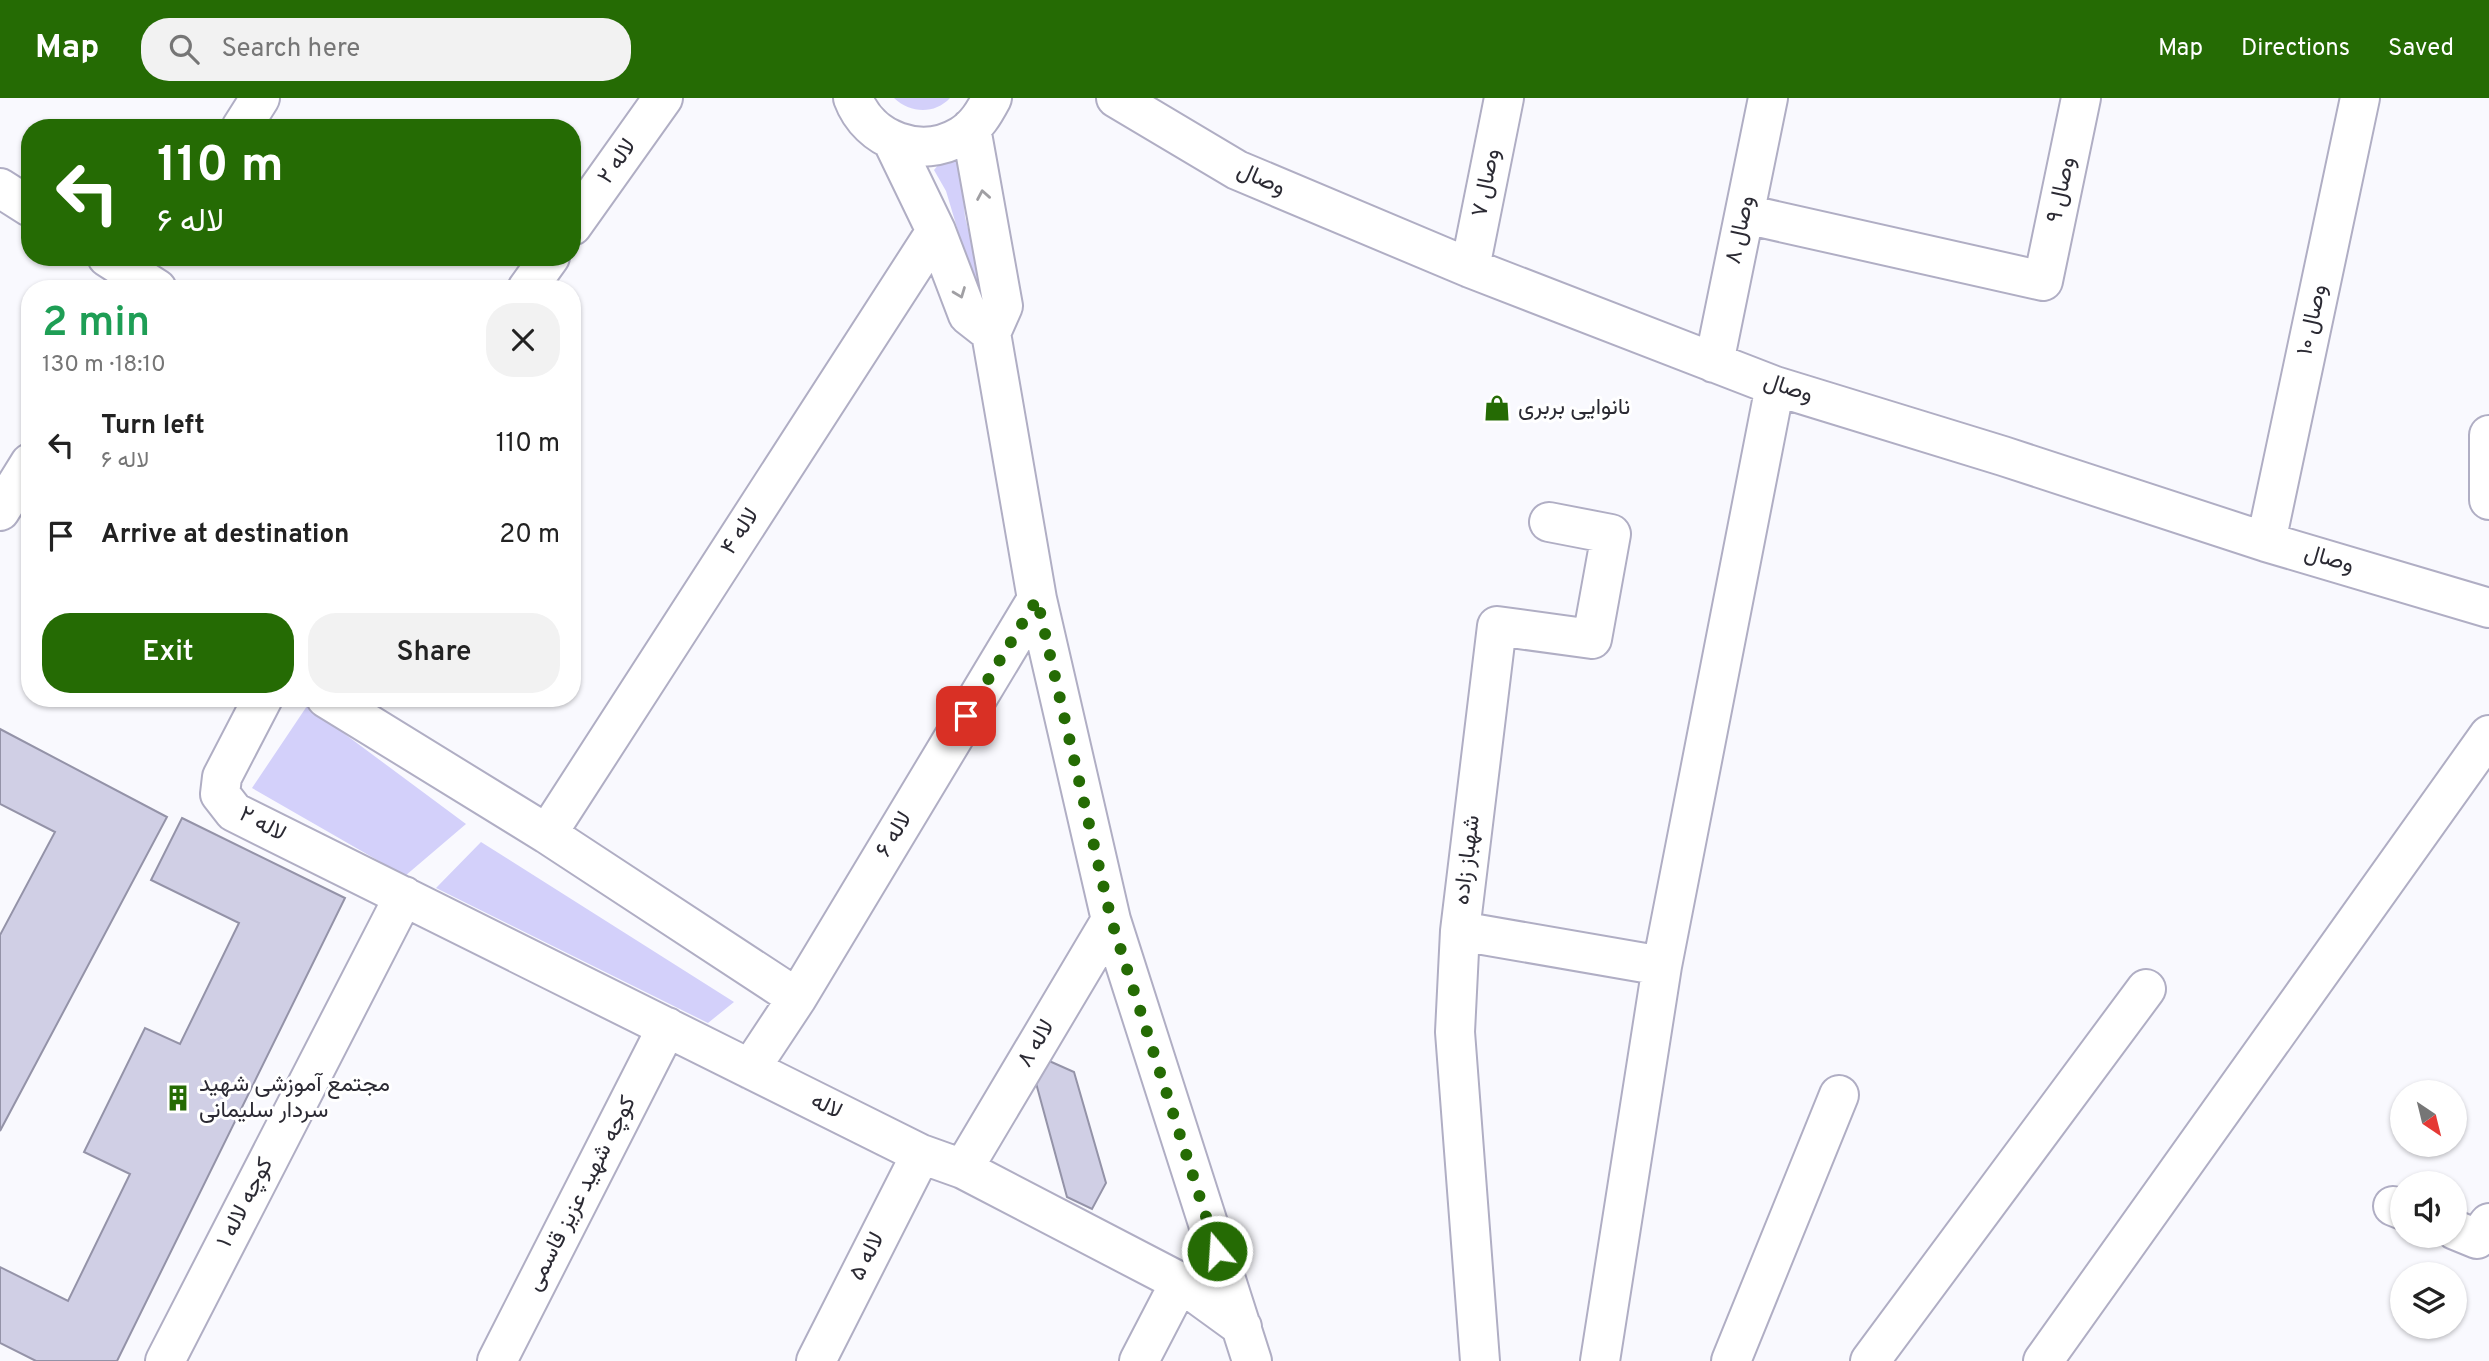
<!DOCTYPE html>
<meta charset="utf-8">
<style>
:root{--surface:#fff;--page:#f2f2f2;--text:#222;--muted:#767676;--accent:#256b04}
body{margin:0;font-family:Overpass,Vazirmatn,sans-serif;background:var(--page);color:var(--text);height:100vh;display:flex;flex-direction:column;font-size:26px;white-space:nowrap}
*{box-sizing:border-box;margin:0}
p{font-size:23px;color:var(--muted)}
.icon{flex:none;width:38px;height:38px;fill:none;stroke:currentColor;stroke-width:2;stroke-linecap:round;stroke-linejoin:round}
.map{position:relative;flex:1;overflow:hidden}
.panel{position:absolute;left:21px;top:182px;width:560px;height:427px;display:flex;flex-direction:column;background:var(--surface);border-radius:28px;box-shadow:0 2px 5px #0004}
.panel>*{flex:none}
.guide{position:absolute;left:21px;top:21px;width:560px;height:147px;border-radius:28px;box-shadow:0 2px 5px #0004;background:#256b04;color:#fff;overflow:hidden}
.needle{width:46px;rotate:145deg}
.buttons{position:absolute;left:2390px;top:982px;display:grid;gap:14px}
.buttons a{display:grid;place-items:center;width:77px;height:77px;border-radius:50%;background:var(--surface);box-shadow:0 2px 5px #0004;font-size:35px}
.pin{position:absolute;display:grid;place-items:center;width:60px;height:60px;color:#fff;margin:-30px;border-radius:14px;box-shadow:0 4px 10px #0006}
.me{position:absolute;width:77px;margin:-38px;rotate:342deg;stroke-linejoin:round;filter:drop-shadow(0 0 5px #0008)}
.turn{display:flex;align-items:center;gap:24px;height:147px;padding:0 21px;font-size:32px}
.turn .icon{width:91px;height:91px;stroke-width:2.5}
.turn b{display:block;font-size:49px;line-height:60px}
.round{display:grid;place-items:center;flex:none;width:74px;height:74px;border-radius:28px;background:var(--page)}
.overview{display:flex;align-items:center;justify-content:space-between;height:119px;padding:0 21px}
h1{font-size:42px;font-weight:600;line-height:52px;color:#1e9e55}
.cta{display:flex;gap:14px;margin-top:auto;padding:14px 21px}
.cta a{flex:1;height:80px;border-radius:28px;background:var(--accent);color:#fff;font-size:28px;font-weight:600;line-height:80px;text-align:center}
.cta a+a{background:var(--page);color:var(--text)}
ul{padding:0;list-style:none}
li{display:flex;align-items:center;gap:21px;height:91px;padding:0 21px}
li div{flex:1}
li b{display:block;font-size:26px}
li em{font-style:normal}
header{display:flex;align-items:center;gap:42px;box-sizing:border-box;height:98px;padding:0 35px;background:var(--accent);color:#fff}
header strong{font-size:33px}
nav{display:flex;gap:38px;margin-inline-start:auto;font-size:24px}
.search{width:490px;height:63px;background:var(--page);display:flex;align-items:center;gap:18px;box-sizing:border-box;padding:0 24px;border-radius:28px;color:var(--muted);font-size:26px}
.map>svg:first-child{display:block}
.green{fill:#d3d0fa}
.building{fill:#d0cfe5;stroke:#9493a8;stroke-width:2}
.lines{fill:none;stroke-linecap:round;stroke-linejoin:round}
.minor-casing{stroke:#b0aec4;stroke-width:42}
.minor{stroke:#fff;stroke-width:38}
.oneway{stroke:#a09fa3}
.route{stroke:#256b04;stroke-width:12;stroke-dasharray:0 21.6}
.labels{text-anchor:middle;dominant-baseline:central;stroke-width:6;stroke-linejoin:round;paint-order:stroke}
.street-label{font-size:23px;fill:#2b2a33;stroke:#fff}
.poi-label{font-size:23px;fill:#2b2a33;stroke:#fff;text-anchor:start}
</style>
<header>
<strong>Map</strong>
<div class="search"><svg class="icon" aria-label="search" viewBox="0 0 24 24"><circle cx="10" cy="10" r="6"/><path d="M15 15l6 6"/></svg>Search here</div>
<nav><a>Map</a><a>Directions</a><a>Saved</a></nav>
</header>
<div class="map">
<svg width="2489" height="1263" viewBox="0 0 2489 1263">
<rect width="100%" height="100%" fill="#f9f9fe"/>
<!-- green -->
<path class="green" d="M894,0h56c-16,17 -40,15 -56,0z
M960,59l5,60 21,81 -7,3 -33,-110 -12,-21 9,-11z
M307,608l159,118 -61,52 -153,-88z
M481,744l253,160 -26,21 -272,-135z"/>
<!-- building -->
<path class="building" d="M0,631l167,88 -167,314v-196l55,-103 -55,-28z
M182,720l163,80 -228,463h-81l-36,-18v-76l68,34 62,-127 -46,-22 61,-124 35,16 59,-121 -88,-43z
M1047,962l27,12 32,111 -14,26 -25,-12 -31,-114z"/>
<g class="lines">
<!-- minor casing -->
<g class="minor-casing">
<path id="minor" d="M853,0c16,43 68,62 108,38 15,-9 23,-23 31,-38
M1116,0l121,72 233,98 305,118 228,70 263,86 223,66
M241,30l19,-30
M971,30l32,178 -12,27
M893,44l43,89 32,84 23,18
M0,90l30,19
M1745,116l298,67 38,-183
M572,128l91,-128
M107,159l50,32
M1470,170l34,-170
M527,191l23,-32
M991,235l46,266 74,321 141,441
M1714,265l54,-265
M2489,337v65
M0,413l30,-48
M2266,444l94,-444
M263,600l-41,79 -2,17 14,18 687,342 42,15 217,113 62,45
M326,600l221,136 250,164
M547,736l389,-603
M1460,833l202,35
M750,971l47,-71 240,-399
M963,1071l148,-249
M2393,1108l10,4
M2455,1132l22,9 12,-16
M165,1263l239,-465
M497,1263l170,-334
M816,1263l105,-207
M1139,1263l41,-79
M1480,1263l-25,-329 5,-101 37,-305 95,13 19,-105 -62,-12
M1600,1263l62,-395 113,-580
M1731,1263l108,-266
M1870,1263l276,-372
M2043,1263l446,-626"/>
</g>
<!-- minor -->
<use href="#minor" class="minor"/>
</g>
<!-- one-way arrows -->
<defs><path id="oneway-chevron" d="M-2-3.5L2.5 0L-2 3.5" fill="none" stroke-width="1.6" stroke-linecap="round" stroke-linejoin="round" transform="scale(1.75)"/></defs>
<g class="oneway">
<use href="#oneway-chevron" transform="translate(983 97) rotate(-100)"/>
<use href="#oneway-chevron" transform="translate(960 195) rotate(69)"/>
</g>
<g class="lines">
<!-- route -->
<path class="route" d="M966,618l71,-117 74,320 106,332"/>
</g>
<!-- icons -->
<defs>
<g id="shop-bare" transform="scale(2.1)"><path d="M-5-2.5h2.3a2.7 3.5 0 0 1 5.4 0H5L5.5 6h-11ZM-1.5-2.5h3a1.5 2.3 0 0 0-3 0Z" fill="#256b04" stroke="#fff" stroke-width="2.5" paint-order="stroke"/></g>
<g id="building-bare" transform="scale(2.1)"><path d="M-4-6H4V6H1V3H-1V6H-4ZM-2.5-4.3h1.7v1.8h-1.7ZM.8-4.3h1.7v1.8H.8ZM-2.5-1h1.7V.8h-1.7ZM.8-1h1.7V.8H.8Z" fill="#256b04" stroke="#fff" stroke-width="2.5" paint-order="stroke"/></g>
</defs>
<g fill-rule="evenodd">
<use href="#shop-bare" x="1497" y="310"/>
<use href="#building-bare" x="178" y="1000"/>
</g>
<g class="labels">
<!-- street labels -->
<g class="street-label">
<text transform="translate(618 64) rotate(-55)">لاله ۲</text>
<text transform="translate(1261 82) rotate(24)">وصال</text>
<text transform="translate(1487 85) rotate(-79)">وصال ۷</text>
<text transform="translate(2062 92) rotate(-78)">وصال ۹</text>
<text transform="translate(1741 132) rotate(-78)">وصال ۸</text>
<text transform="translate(2313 222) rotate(-78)">وصال ۱۰</text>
<text transform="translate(1788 291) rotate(18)">وصال</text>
<text transform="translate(741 434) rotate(-57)">لاله ۴</text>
<text transform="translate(2329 462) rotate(16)">وصال</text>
<text transform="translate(262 727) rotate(28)">لاله ۲</text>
<text transform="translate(895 737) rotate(-59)">لاله ۶</text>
<text transform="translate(1468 762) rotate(-83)">شهباز زاده</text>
<text transform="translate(1037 946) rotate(-59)">لاله ۸</text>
<text transform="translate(826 1009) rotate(26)">لاله</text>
<text transform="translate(582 1096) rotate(-63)">کوچه شهید عزیز قاسمی</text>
<text transform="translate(246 1105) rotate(-63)">کوچه لاله ۱</text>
<text transform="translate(868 1159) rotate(-63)">لاله ۵</text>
</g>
<!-- poi labels -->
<g class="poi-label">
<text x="1518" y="310">نانوایی بربری</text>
<text x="199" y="987">مجتمع آموزشی شهید<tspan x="199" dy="26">سردار سلیمانی</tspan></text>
</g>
</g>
</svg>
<div class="buttons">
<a><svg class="needle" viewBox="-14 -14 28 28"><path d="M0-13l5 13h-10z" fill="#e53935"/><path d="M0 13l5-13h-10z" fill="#767676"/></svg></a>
<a><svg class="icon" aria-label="sound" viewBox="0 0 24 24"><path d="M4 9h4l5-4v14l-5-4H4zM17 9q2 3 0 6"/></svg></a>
<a><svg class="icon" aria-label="layers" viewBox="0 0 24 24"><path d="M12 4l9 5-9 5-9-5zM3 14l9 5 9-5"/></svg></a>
</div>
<div class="pin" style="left:966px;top:618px;background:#d93025"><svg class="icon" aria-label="arrive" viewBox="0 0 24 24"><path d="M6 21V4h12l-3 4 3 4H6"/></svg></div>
<svg class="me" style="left:1217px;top:1153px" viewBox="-20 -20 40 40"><circle r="17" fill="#256b04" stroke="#fff" stroke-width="3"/><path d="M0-11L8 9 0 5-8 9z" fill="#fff"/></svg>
<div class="guide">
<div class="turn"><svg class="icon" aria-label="left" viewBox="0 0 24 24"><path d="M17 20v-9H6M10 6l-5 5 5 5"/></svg><div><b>110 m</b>لاله ۶</div></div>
</div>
<section class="panel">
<div class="overview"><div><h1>2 min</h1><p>130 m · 18:10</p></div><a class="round"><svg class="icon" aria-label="close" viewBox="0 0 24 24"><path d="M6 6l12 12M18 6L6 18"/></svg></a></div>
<ul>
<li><svg class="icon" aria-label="left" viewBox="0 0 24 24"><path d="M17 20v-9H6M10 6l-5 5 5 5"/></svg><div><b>Turn left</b><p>لاله ۶</p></div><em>110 m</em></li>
<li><svg class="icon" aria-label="arrive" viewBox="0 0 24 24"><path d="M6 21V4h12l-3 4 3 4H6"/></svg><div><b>Arrive at destination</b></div><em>20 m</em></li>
</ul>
<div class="cta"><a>Exit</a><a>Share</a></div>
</section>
</div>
